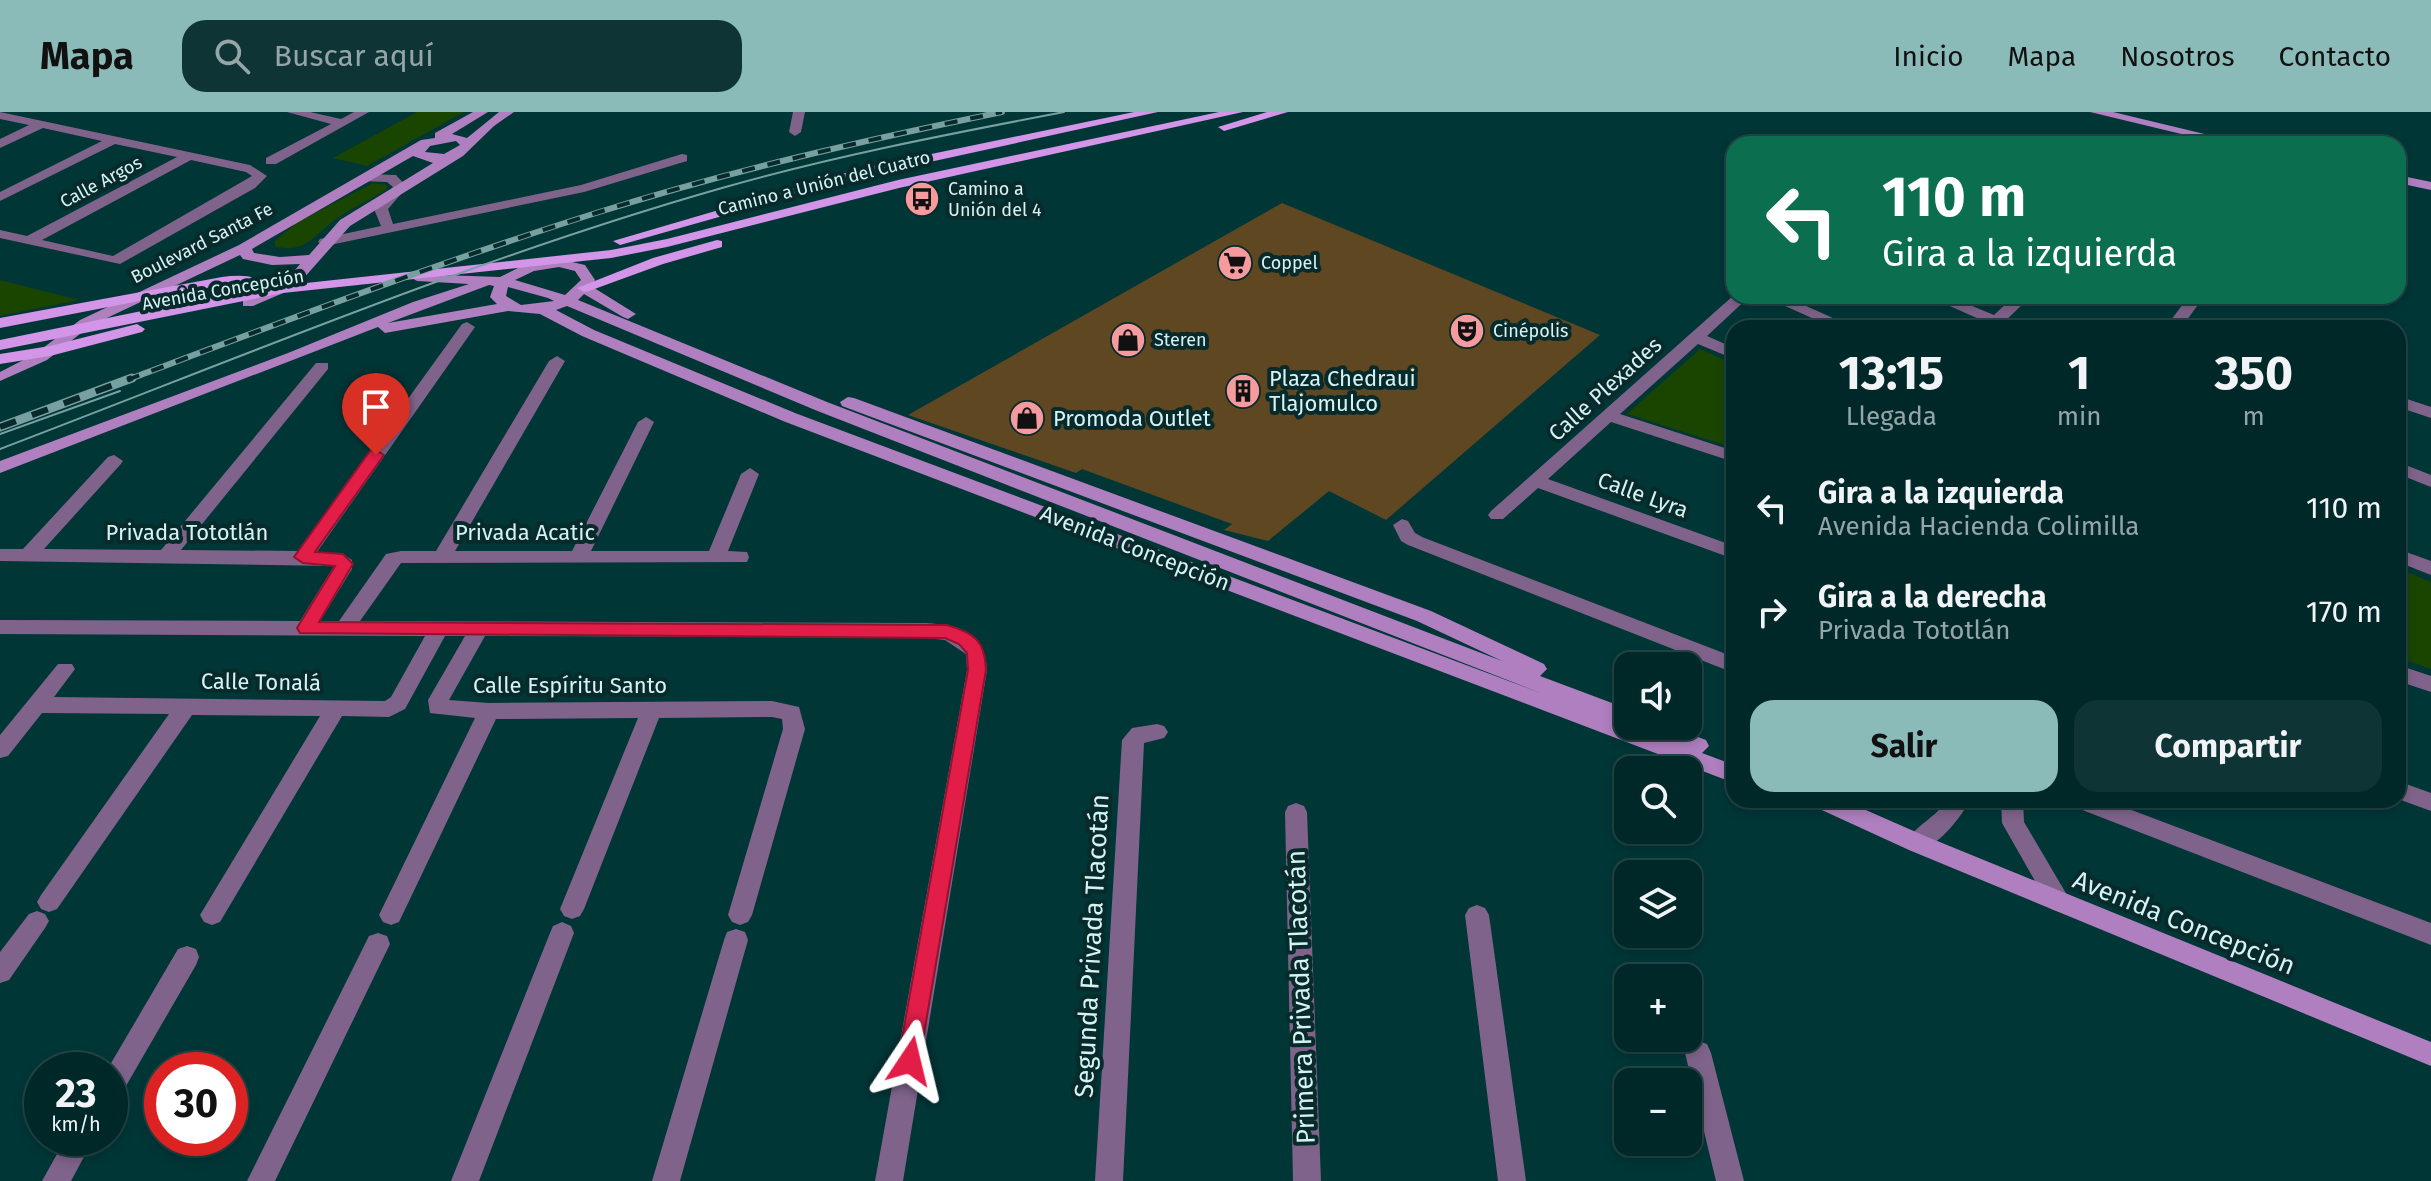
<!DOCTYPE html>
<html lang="es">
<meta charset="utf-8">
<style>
:root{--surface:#012829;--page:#0f3435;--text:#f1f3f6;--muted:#96a6a8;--line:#234446;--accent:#8bbbb9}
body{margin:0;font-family:"Fira Sans",sans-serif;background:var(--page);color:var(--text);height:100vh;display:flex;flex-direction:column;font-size:30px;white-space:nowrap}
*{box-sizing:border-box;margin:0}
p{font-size:26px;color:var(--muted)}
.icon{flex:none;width:44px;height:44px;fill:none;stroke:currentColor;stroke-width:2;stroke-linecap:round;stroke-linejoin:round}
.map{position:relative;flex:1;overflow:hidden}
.panel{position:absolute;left:1726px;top:208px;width:680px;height:488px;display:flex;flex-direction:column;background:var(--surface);border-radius:24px;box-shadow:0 4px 12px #0003,0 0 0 2px var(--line)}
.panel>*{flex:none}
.guide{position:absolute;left:1726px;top:24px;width:680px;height:168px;border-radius:24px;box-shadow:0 4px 12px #0003,0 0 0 2px var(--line);background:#0b6e4f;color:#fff;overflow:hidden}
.tools{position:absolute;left:1614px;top:540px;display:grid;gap:16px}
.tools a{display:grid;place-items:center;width:88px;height:88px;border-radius:16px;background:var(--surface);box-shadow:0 4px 12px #0003,0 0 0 2px var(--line);font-size:40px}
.speed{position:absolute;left:24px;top:940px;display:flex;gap:16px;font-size:40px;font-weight:700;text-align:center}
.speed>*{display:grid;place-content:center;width:104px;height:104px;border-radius:50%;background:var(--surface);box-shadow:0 4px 12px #0003,0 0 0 2px var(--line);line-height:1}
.speed small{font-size:20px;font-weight:400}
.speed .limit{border:12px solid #d22;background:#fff;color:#111}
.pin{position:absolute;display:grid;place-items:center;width:68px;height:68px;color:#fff;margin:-82px -34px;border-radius:50% 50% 50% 0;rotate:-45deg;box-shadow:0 0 8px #0007}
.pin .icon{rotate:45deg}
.me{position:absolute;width:88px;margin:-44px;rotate:10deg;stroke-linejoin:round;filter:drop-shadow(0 0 6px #0008)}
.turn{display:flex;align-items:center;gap:28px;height:168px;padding:0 24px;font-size:36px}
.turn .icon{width:104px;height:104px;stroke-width:2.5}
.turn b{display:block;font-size:56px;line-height:68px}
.eta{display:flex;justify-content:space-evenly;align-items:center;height:136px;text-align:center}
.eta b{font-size:48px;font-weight:700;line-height:56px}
.primary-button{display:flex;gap:16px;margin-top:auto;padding:16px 24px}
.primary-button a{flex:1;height:92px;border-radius:24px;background:var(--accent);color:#111;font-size:32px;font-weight:700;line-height:92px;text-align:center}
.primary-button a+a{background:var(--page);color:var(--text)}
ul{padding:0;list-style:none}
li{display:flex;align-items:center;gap:24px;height:104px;padding:0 24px}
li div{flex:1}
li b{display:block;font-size:30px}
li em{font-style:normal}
header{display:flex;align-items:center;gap:48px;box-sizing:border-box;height:112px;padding:0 40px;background:var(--accent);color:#111}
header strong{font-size:38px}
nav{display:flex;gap:44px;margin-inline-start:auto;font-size:28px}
.search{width:560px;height:72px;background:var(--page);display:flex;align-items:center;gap:20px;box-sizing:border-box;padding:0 28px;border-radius:24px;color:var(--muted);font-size:30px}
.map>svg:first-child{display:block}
.green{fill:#194500}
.building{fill:#5f4821}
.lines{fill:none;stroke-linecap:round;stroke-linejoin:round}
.street{fill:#80638a;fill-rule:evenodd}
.secondary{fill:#af7fbf;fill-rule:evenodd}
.primary{fill:#d295e7;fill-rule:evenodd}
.tram{stroke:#78a0a1;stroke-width:2}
.rail-far1-casing{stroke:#78a0a1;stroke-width:6}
.rail-casing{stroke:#78a0a1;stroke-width:9}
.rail-far1{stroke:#082a2b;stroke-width:4;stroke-dasharray:13;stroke-linecap:butt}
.rail{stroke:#082a2b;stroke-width:6;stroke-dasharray:17;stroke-linecap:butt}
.route{fill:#e11d48;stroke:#92132f;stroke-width:2}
.labels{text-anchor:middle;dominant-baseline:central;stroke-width:8;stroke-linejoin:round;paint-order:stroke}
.far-street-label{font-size:18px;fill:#d5f3f4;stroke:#082a2b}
.far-poi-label{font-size:18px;fill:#d5f3f4;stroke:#082a2b;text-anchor:start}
.poi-label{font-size:22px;fill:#d5f3f4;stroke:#082a2b;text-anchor:start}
.street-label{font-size:22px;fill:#d5f3f4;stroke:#082a2b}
.near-street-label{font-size:26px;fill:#d5f3f4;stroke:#082a2b}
</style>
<header>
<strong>Mapa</strong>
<div class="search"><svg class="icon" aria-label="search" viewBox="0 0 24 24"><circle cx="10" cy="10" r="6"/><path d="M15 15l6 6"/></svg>Buscar aquí</div>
<nav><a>Inicio</a><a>Mapa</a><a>Nosotros</a><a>Contacto</a></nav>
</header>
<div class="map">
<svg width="2431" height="1069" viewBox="0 0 2431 1069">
<rect width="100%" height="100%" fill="#013637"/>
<!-- green -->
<path class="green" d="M417,0h47l-97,54 -34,-8z
M373,71l14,2 -1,5c-16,10 -35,18 -50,29 -22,16 -29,34 -60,28l-2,-5 22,-19z
M0,168l79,20 -79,16z
M1700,237l34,15v84l-107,-34z
M2398,456l33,14v87l-33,-11z"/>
<!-- building -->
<path class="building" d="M1282,91l318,132 -214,185 -57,-29 -61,50 -44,-11 8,-6 -150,-55 -6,4 -168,-58z"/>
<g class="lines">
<!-- street -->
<path class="street" d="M0,0l250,53 17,11 -12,12 -135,76 -120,-26v-8l27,6 150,-79 -62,-13 -115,57v-9l102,-51 -59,-13 -43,20v-9l29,-14 -29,-6zM191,48l55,12 6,4 -139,80 -71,-16z
M287,0h23l31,7 13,-7h15l-93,52h-10v-6l65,-34z
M793,0h12l-4,20 -6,4 -6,-4z
M682,42l5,1v6l-103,31 -259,54 -7,-4 2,-3 61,-13 -7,-17 19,-22 -6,-5 -26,-1v-6l5,-1 30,1 11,12 -19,22 5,15 188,-39z
M1734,183l16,1 -43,40 27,12v11l-36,-15 -78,70 114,37v11l-123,-40 -63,57 186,67v13l-196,-71 -35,31h-12l-3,-4 3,-4z
M1763,184h21l71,32h-21z
M1927,184h21l46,19 20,-19h17l-33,32h-17l5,-6z
M2189,184l14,2 -22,30h-16z
M467,210l8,5 -158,225 26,2 9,6v9l-32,52h19l47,-67 15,-3h35l113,-190 8,-5 8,5 -110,190h117l66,-129 8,-5 8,5 -63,129h118l32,-77 9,-6 9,6 -31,77 19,1 2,5 -2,5 -346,1 -41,58 566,2c34,3 59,9 61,47l-84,511h-28l92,-511 -1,-16 -21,-14 -28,-3 -432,-1 -36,64 40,3 283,-2 27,6 6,22 -53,186 -4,7 -8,3 -8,-3 -4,-7 55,-186 -1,-10 -10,-2 -113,1 -75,191 -4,7 -8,3 -8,-3 -4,-7 78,-191 -142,1 -97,203 -8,3 -8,-3 -4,-7 96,-197 -45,-5 -2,-13 37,-64h-20l-40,73 -16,8 -47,-1 -122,206 -8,3 -8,-3 -4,-7 120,-199 -128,-1 -135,194 -8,3 -8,-3 -4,-7 4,-7 128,-181 -127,-1 -34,43 -8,2v-23l58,-71h14l3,5 -21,28 331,4 6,-4 34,-61 -425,-2v-14l300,1 34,-55 -334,-5v-12h23l85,-92 6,-2 9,6 -3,4 -76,84 117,1 155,-187h12v6l-147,181 117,1 164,-227z
M2398,284l33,11v11l-33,-11z
M2398,350l33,13v12l-33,-13z
M1402,407l6,2 7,12 7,4 312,120v16l-326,-128 -7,-4 -8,-16z
M2398,437l33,12v14l-33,-13z
M2398,553l33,11v16l-33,-11z
M1157,612l7,2 4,6 -4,6 -20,5 -21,438h-28l27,-441 10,-12z
M2398,669l33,12v18l-33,-12z
M1947,688h23c-9,18 -39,57 -61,50l-3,-7c9,-18 31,-26 41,-43z
M2001,688h22l1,22 43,73 4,7 -4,7 -8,3 -8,-3 -49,-86z
M2069,688h36l326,123v22l-359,-139z
M1296,691l8,3 3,6 14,369h-28l-8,-369 3,-6z
M1477,793l8,3 4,7 37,266h-28l-33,-266 4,-7z
M37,799l8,3 4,7 -4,7 -36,52 -9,3v-31l29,-38z
M562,810l9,4 3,7 -95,248h-28l99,-248 3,-7z
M736,817l9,3 3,8 -68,241h-28l72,-241 3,-8z
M378,821l9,3 3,8 -115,237h-28l122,-245z
M187,834l9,3 3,8 -3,8 -77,133 -9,4v-32h-3l71,-121z
M1698,929l9,3 4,9 33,128h-28l-31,-128 4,-9z
M66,1026h28l-23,43h-29z"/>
<!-- secondary -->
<path class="secondary" d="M473,0h15l-36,22 15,4 32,-26h15l-20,14 -31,30 -113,70 -55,62 -42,18h-10v-6l42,-18 15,-18 -28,1 -29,-6 -3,-4 -150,71 -43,34 -47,21v-9l35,-18 45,-34 159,-75 182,-105 14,-2v-5zM456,29l4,4 -16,9 -19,-2 5,-6zM413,44l20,7 -93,57 -31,35 -29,2 -26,-4 -2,-4z
M2090,0h23l133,32h-23z
M2398,63l33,7v8l-33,-7z
M559,147l26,6 10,15 -4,6 45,28 -8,5 -5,-2 -39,-23 -6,6 249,102 675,259 -85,-40 -575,-215 -2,-4 8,-5 6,1 577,213 113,53 3,5 -7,7 88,33v17l10,3 -2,-3h33l37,14 3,6 -7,7 32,12v18l-951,-362 -201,-85 -42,-22 -32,-3 -123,22 -7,-6 -378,146v-12l288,-108 125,-51 56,-18 -52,-3 -7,-4 2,-3 88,3 26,-13zM559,155l16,4 6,9 -16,15 -50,-15 19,-9zM489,173l5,1 -4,11 7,7 -109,19zM508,175l40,11 6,3 -33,4 -15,-9zM567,194l248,104 728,284 -748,-281 -201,-83 -38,-20z
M1810,688h33l82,36 506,206v24l-522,-216 -96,-44z"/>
<!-- primary -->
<path class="primary" d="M1134,0h24l-297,65 -241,68 -7,-4 246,-72z
M1219,0h24l-344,76 -232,59 -56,11 -328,35 -283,57v-10l254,-52 -11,-3h-21l-222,43v-10l222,-41c17,-2 35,-3 47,10l342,-37 56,-11 231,-59z
M1267,0h21l-64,19 -6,-4z
M717,128l5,1v6l-59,17 -74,27 -5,1 -7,-4 76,-30z
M137,212l8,5 -3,3 -92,24 -50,8v-10l50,-8z"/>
<!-- tram -->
<path class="tram" d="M0,322l120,-43
M0,337c239,-91 476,-191 722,-261 112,-32 227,-54 342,-76"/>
<!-- rail-far1 casing -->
<g class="rail-far1-casing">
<path id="rail-far1" d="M127,268c155,-58 310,-117 469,-167 133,-42 269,-73 406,-101"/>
</g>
<!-- rail casing -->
<g class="rail-casing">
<path id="rail" d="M0,315l132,-49"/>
</g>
<!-- rail-far1 -->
<use href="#rail-far1" class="rail-far1"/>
<!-- rail -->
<use href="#rail" class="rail"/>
</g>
<!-- route -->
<path class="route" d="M376,338l8,5 -69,97 28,2 10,10 -34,58 628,3c28,8 38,16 39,45l-68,399 -8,3 -9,-3 -3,-8 70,-391 -1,-17 -8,-9 -14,-6 -645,-5 -3,-5 38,-62 -32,-3 -9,-6 76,-106z"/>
<!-- icons -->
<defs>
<g id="bus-disc" transform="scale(1.8)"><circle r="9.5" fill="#f59b9e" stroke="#082a2b"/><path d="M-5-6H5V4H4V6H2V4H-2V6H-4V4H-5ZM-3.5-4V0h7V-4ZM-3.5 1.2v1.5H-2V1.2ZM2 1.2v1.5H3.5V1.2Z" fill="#111"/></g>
<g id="supermarket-disc" transform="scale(1.8)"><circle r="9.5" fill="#f59b9e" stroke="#082a2b"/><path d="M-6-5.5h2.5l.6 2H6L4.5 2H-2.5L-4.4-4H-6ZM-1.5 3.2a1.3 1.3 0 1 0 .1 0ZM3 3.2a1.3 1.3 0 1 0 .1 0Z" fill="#111"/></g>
<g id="theatre-disc" transform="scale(1.8)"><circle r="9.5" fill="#f59b9e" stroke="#082a2b"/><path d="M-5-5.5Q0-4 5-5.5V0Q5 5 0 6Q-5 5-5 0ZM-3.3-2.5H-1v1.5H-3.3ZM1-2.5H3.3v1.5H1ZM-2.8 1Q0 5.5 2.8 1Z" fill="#111"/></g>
<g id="shop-disc" transform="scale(1.8)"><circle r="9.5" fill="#f59b9e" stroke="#082a2b"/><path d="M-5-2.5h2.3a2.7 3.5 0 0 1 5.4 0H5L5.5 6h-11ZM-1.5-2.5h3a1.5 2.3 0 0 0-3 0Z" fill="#111"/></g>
<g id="building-disc" transform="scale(1.8)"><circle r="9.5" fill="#f59b9e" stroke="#082a2b"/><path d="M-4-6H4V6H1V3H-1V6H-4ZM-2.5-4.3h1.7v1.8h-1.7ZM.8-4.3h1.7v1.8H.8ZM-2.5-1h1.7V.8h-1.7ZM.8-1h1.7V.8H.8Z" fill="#111"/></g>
</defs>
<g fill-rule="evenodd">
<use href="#bus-disc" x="922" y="87"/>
<use href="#supermarket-disc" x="1235" y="151"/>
<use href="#theatre-disc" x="1467" y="219"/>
<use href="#shop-disc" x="1128" y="228"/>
<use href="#building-disc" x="1243" y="279"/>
<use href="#shop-disc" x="1027" y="306"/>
</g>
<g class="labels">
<!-- far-street labels -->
<g class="far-street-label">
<text transform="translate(101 70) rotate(-28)">Calle Argos</text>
<text transform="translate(824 71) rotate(-14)">Camino a Unión del Cuatro</text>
<text transform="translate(202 131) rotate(-27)">Boulevard Santa Fe</text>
<text transform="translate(223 178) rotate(-10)">Avenida Concepción</text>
</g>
<!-- far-poi labels -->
<g class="far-poi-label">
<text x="948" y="77">Camino a<tspan x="948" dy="21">Unión del 4</tspan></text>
<text x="1261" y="151">Coppel</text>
<text x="1493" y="219">Cinépolis</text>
<text x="1154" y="228">Steren</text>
</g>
<!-- poi labels -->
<g class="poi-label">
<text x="1269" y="266">Plaza Chedraui<tspan x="1269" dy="25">Tlajomulco</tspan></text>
<text x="1053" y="306">Promoda Outlet</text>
</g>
<!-- street labels -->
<g class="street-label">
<text transform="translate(1605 277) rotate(-42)">Calle Plexades</text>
<text transform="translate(1643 383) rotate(20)">Calle Lyra</text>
<text x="187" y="420">Privada Tototlán</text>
<text x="525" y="420">Privada Acatic</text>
<text transform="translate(1135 436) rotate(21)">Avenida Concepción</text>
<text transform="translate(261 570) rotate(1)">Calle Tonalá</text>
<text x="570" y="573">Calle Espíritu Santo</text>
</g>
<!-- near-street labels -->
<g class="near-street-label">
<text transform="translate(2184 811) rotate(22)">Avenida Concepción</text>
<text transform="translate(1092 834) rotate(-87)">Segunda Privada Tlacotán</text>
<text transform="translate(1301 885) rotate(-92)">Primera Privada Tlacotán</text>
</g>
</g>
</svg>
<div class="tools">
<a><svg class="icon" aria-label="sound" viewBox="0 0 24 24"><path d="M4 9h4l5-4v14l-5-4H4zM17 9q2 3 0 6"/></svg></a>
<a><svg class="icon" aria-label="search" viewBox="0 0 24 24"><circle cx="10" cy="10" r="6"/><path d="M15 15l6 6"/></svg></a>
<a><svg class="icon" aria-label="layers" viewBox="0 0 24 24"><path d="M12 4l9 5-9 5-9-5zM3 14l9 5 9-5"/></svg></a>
<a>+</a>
<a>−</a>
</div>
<div class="speed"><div>23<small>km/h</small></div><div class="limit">30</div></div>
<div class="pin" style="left:376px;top:343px;background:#d93025"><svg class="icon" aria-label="arrive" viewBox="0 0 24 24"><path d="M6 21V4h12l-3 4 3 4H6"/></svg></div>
<svg class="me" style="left:910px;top:949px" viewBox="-20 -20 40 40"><path d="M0-17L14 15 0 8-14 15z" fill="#e11d48" stroke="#fff" stroke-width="4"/></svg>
<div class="guide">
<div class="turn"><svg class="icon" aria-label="left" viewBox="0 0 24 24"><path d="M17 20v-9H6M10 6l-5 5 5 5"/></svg><div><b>110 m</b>Gira a la izquierda</div></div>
</div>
<section class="panel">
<div class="eta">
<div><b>13:15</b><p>Llegada</p></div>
<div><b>1</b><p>min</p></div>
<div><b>350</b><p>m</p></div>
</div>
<ul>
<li><svg class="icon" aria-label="left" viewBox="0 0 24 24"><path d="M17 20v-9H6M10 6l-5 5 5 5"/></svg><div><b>Gira a la izquierda</b><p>Avenida Hacienda Colimilla</p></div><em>110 m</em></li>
<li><svg class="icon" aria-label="right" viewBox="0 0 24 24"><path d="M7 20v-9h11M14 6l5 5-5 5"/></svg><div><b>Gira a la derecha</b><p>Privada Tototlán</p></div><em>170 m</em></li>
</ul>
<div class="primary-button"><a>Salir</a><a>Compartir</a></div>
</section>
</div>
